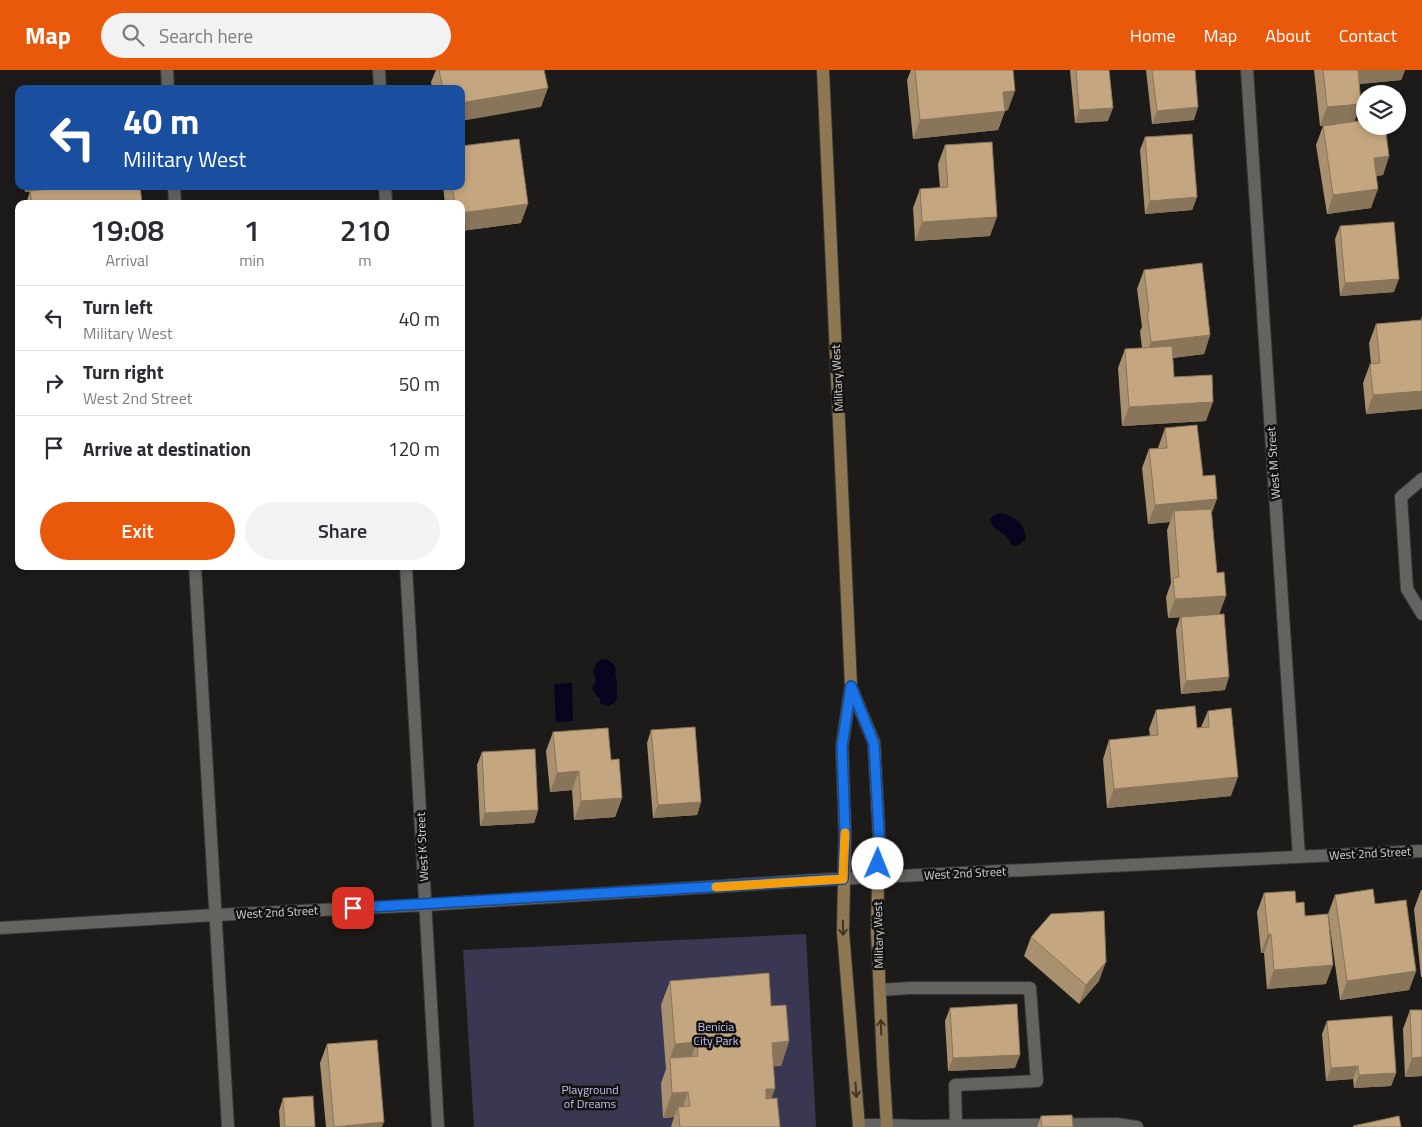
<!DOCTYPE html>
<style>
:root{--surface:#fff;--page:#f2f2f3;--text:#2b2b33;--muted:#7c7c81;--line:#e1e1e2;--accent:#ea580c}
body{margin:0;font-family:"Titillium Web",sans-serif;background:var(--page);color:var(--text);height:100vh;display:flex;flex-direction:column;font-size:19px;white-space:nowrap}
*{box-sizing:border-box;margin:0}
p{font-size:16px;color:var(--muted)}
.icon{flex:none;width:28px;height:28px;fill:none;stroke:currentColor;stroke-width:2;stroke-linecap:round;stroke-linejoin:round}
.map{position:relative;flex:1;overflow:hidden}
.drawer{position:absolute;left:15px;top:130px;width:450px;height:370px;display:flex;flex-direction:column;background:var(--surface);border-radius:10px;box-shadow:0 2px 8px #0003}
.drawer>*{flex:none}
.top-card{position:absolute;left:15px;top:15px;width:450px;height:105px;border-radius:10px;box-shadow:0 2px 8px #0003;background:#1a4fa0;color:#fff;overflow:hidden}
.buttons{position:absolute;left:1356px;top:15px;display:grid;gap:10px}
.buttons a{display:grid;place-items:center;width:50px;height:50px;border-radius:50%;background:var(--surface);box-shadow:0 2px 8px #0003;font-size:25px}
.pin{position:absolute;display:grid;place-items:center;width:42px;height:42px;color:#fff;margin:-21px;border-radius:10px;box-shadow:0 2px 8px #0006}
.me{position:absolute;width:55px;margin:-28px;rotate:1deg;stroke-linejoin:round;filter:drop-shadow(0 0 4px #0008)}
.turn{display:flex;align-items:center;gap:18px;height:105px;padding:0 25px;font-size:22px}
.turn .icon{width:65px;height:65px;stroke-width:2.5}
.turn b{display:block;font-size:35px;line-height:42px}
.eta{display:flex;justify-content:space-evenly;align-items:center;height:85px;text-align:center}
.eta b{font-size:30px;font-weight:600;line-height:35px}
.button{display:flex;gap:10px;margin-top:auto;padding:10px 25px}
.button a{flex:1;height:58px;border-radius:30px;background:var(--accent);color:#fff;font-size:20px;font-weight:600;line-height:58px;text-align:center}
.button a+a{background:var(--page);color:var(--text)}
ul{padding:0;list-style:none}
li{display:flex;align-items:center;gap:15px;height:65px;padding:0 25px;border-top:1px solid var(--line)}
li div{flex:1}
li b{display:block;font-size:19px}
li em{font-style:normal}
header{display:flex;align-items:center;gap:30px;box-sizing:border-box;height:70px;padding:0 25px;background:var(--accent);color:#fff}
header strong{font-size:24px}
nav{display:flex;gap:28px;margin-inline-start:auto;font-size:18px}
.search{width:350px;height:45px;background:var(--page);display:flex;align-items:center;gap:12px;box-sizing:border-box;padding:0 18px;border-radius:28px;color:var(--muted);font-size:19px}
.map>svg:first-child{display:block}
.green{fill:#3a3752}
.water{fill:#09031f}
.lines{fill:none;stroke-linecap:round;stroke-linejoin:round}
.lane-casing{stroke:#393837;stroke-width:14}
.street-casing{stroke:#393837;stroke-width:14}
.secondary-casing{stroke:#393837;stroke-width:14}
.lane{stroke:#656360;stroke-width:12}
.street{stroke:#656360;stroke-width:12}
.secondary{stroke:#8e7753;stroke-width:12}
.wall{fill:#a9906f}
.shaded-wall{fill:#89755a}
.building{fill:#c4a781;stroke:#89755a}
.oneway{stroke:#3f3527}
.route-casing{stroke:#114b97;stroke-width:12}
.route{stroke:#1a73e8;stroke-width:9}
.slow{stroke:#f59e0b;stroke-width:9}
.labels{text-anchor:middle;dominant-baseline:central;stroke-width:5;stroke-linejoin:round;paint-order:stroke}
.street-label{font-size:12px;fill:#d7d6d4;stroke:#141210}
.park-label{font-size:12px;fill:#c4c0f4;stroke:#141210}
</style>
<header>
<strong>Map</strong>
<div class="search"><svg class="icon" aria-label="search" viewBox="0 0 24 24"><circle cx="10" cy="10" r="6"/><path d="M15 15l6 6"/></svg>Search here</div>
<nav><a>Home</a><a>Map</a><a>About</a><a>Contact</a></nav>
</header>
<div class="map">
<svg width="1422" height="1057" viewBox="0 0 1422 1057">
<rect width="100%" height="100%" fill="#1d1b19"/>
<!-- green -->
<path class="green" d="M806,864l10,193h-342l-11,-177z"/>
<!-- water -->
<path class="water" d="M1000,443c15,3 24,9 26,26 -5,4 -8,7 -14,7 -1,-2 -3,-7 -4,-8 -8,-8 -16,-8 -18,-19l4,-4z
M602,589c7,0 10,3 14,9 -2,8 1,9 1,16 0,5 -1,8 1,13l-4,6 -6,3 -8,-3v-5l-3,-2 -5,-8 4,-8 -3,-9 3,-8z
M572,613l1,38 -17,1 -2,-38z"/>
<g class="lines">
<!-- lane casing -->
<g class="lane-casing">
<path id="lane" d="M167,0l1,19
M174,116l1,18
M1422,409l-21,18 6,92 15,25
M195,496l33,561
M880,920l30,-2h120l7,93 -82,4 1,41
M859,1055h28l31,1 198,-2 21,3"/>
</g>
<!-- street casing -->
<g class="street-casing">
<path id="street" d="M379,0l1,19
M1247,0l52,787
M385,116l1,18
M406,496l32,561
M0,858l215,-13 210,-10 392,-25 605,-29"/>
</g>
<!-- secondary casing -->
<g class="secondary-casing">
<path id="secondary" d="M823,0l28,616 -9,60 3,86 -2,100 16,195
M851,617l23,56 5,92 -2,96 6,132 4,64"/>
</g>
<!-- lane -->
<use href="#lane" class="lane"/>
<!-- street -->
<use href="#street" class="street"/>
<!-- secondary -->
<use href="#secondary" class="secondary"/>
</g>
<!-- wall -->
<path class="wall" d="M436,0h108l-3,37 -80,-18h-29l-1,-7z
M911,0h102l-5,40 -3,1 -7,19 -85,9 -6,-59z
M1070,0h39l-1,51 -33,2z
M1146,0h49l-1,50 -42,4z
M1314,0h91l-4,10 -42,4 -5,38 35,34 -6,19 -7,1 -5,32 -44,6 -11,-69 7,-19 7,-1 -10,1z
M1145,67l52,60 -5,13 -47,4 -5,-64z
M945,75l45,91 -75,5 -2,-33 7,-19 20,-1 -2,-24z
M24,116h116l2,18h-116l4,-13h5l-10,1z
M443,116h18l60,37 -60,8v-27h-16z
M1340,156l54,66 -54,4 -5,-57z
M1144,200l66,65 -6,19 -31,4 1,19 32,44 -84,5 -4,-58 7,-19 17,-1 -2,-17 2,-4 -5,-38z
M1422,246v93l-56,5 -3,-31 7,-19h1l-2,-21 7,-19 45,-4z
M1165,358l38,48 9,38 13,176 -44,4 -5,-64 4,-13 -12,1 -2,-21 5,-14 -4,-53 3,-8 -22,2 -6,-56 7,-19 9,-1z
M1156,640l41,18 4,-1 7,-16 23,85 -124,12 -4,-49 6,-19 41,-4 -1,-7z
M651,660l50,72 -4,13 -44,3 -6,-75z
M553,662l58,28 11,38 -7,19 -41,3 -2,-30 -22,2 -4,-41z
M482,682l56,58 -4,13 -54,3 -3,-61z
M1421,820h1v87h-1l-7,-68z
M1264,823l32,10 9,13 23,-2 7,-19 40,9 41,67 -7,19 -69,10 -12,-86 -2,70 -59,5 -3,-36h-3l-4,-41z
M1031,867l68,44 -20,23 -55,-48z
M670,911l101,25 18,35 -8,25h-8l-1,33 8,28h-109l3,-10 -11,1 -2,-35 5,-14 -5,-64z
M950,938l65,60 -67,3 -3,-50z
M1410,940l12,66 -17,1 -2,-48z
M1327,951l69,52 -5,13 -37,2 -1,-9 -27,2 -4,-47z
M327,974l55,83h-56l-6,-64z
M283,1028l32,29h-35l-1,-16z
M1041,1046l32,11h-36z"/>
<!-- shaded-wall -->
<path class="shaded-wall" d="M1356,0h49l-4,10 -51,5z
M548,18l-7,19 -80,14v-18z
M1015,21l-7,19 -12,1 7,-19z
M1361,34l-7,19 -34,3 7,-19z
M1198,37l-4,13 -42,4 5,-13z
M1113,38l-5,13 -33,2 4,-13z
M1005,41l-7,19 -85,9 7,-19z
M1389,86l-6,19 -16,2 7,-19z
M27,116h70l-72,6z
M1378,119l-7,19 -44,6 6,-19z
M1197,127l-5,13 -47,4 5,-13z
M528,134l-7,19 -60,8v-18z
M997,147l-7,19 -75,5 7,-19z
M1399,209l-5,13 -54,4 5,-13z
M1210,265l-6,19 -60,7 7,-19z
M1422,321v18l-56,5 7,-19z
M1213,332l-7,19 -84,5 7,-19z
M1217,429l-7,19 -36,-7 -4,11 -22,2 7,-19z
M1226,526l-7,19 -51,3 7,-19z
M1229,607l-4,13 -44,4 5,-13z
M579,701l-7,19 -22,2 7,-19z
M1238,707l-7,19 -124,12 7,-19z
M622,728l-7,19 -41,3 7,-19z
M701,732l-4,13 -44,3 5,-13z
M538,740l-4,13 -54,3 5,-13z
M1268,864h3l-7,19h-3z
M1106,892l-7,19 -20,23 7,-19z
M1333,895l-7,19 -59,5 7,-19z
M1416,901l-7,19 -69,10 7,-19z
M789,971l-8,25 -18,1 9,-24z
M697,972l-9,25 -18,-9 -4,11 9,-25z
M1020,985l-5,13 -67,3 5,-13z
M1422,987v19l-17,1 7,-19z
M1358,996l-5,13 -27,2 5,-13z
M1396,1003l-5,13 -37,2 5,-13z
M766,1019h9l-9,24z
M688,1022l-8,24 -2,-9 -4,10 -11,1 9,-25z
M384,1052l-2,5h-48z"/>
<!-- building -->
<path class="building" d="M439,0h105l4,18 -87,15v-14h-18z
M915,0h98l2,21 -12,1 2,19 -85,9z
M1076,0h33l4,38 -34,2z
M1152,0h43l3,37 -41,4z
M1323,0h35l3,34 -34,3z
M1365,50v6h20l4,30 -15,2 4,31 -45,6 -10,-69z
M1192,64l5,63 -47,4 -5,-64z
M519,69l9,65 -67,9v-9h-6l-3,-18h9v-40z
M992,72l5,75 -75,5 -2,-33 28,-2 -3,-42z
M76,116h64l2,18h-110l-2,-13z
M1394,152l5,57 -54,4 -5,-57z
M1202,193l8,72 -59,7 -4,-30 2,-1 -5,-41z
M1422,250v71l-49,4 -3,-31 10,-1 -4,-39z
M1172,276l2,31 38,-2 1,27 -84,5 -4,-58z
M1197,355l6,51 12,-1 2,24 -62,6 -6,-56 18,-1 -2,-20z
M1211,439l6,64 7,-1 2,24 -51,3 -2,-21 6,-1 -5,-66z
M1224,544l5,63 -43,4 -5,-64z
M1195,636l2,22 12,-1 -1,-16 23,-3 7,69 -124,12 -5,-49 49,-5 -2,-25z
M695,657l6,75 -43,3 -7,-75z
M608,658l3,32 8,-1 3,39 -41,3 -2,-30 -22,2 -4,-41z
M535,679l3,61 -53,3 -3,-61z
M1373,819l2,15 31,-4 10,71 -69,10 -12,-86z
M1295,821l1,12 8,-1 1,14 23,-2 5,51 -59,5 -3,-36h-3l-4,-41z
M1104,841l2,51 -20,23 -55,-48 20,-23z
M769,903l2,33 15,-1 3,36 -17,2 3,46h-9v10l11,-1 3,29h-100l-2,-20 12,-1 -2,-14 -16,1 -2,-35 28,-2 -1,-14 -22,2 -5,-63z
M1017,934l3,51 -67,3 -3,-50z
M1410,940h12v47l-10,1z
M1392,946l4,57 -37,2 -1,-9 -27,2 -4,-47z
M377,970l7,82 -50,5 -7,-83z
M313,1026l2,31h-30l-2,-29z
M1072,1045l1,12h-31l-1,-11z
M1399,1046l2,11h-47l-1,-1z"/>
<!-- one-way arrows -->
<defs><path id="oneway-shaft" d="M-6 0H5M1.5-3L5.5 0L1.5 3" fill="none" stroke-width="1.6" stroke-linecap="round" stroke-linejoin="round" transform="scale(1.25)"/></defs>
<g class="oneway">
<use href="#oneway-shaft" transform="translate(843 858) rotate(89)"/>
<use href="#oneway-shaft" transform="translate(881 957) rotate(-92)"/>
<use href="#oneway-shaft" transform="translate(856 1020) rotate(86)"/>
</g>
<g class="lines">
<!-- route casing -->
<g class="route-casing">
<path id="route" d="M353,838l490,-29 2,-47 -3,-86 9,-60 23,58 5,90 -1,30"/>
</g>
<!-- route -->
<use href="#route" class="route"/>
<!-- slow -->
<path class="slow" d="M716,817l127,-8 2,-46"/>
</g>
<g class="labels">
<!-- street labels -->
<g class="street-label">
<text transform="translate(837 308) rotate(-93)">Military West</text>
<text transform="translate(1273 393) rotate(-94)">West M Street</text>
<text transform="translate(422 777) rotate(-93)">West K Street</text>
<text transform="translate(1370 783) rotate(-3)">West 2nd Street</text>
<text transform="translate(965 803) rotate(-3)">West 2nd Street</text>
<text transform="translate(277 842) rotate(-3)">West 2nd Street</text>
<text transform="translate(878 865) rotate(-91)">Military West</text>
</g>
<!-- park labels -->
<g class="park-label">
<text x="716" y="956">Benicia<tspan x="716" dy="14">City Park</tspan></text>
<text x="590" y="1019">Playground<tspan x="590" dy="14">of Dreams</tspan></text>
</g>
</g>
</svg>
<div class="buttons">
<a><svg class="icon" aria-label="layers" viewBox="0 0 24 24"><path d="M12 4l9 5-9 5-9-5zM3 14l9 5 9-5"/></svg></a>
</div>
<div class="pin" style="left:353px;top:838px;background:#d93025"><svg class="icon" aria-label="arrive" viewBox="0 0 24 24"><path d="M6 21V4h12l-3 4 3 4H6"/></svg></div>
<svg class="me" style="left:878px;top:794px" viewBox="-20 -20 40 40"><circle r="19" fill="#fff"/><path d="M0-13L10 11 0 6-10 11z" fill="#1a73e8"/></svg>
<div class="top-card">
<div class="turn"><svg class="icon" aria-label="left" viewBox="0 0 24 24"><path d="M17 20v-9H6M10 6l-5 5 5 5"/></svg><div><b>40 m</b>Military West</div></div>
</div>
<section class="drawer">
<div class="eta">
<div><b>19:08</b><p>Arrival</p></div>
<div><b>1</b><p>min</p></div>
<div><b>210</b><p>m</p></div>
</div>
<ul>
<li><svg class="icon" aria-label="left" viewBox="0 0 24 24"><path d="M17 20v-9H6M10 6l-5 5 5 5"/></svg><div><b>Turn left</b><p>Military West</p></div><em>40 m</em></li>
<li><svg class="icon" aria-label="right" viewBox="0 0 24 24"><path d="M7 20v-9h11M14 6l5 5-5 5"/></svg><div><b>Turn right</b><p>West 2nd Street</p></div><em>50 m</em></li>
<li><svg class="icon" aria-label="arrive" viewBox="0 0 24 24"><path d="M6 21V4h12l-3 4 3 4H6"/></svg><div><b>Arrive at destination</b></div><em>120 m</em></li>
</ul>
<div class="button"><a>Exit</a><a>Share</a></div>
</section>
</div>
